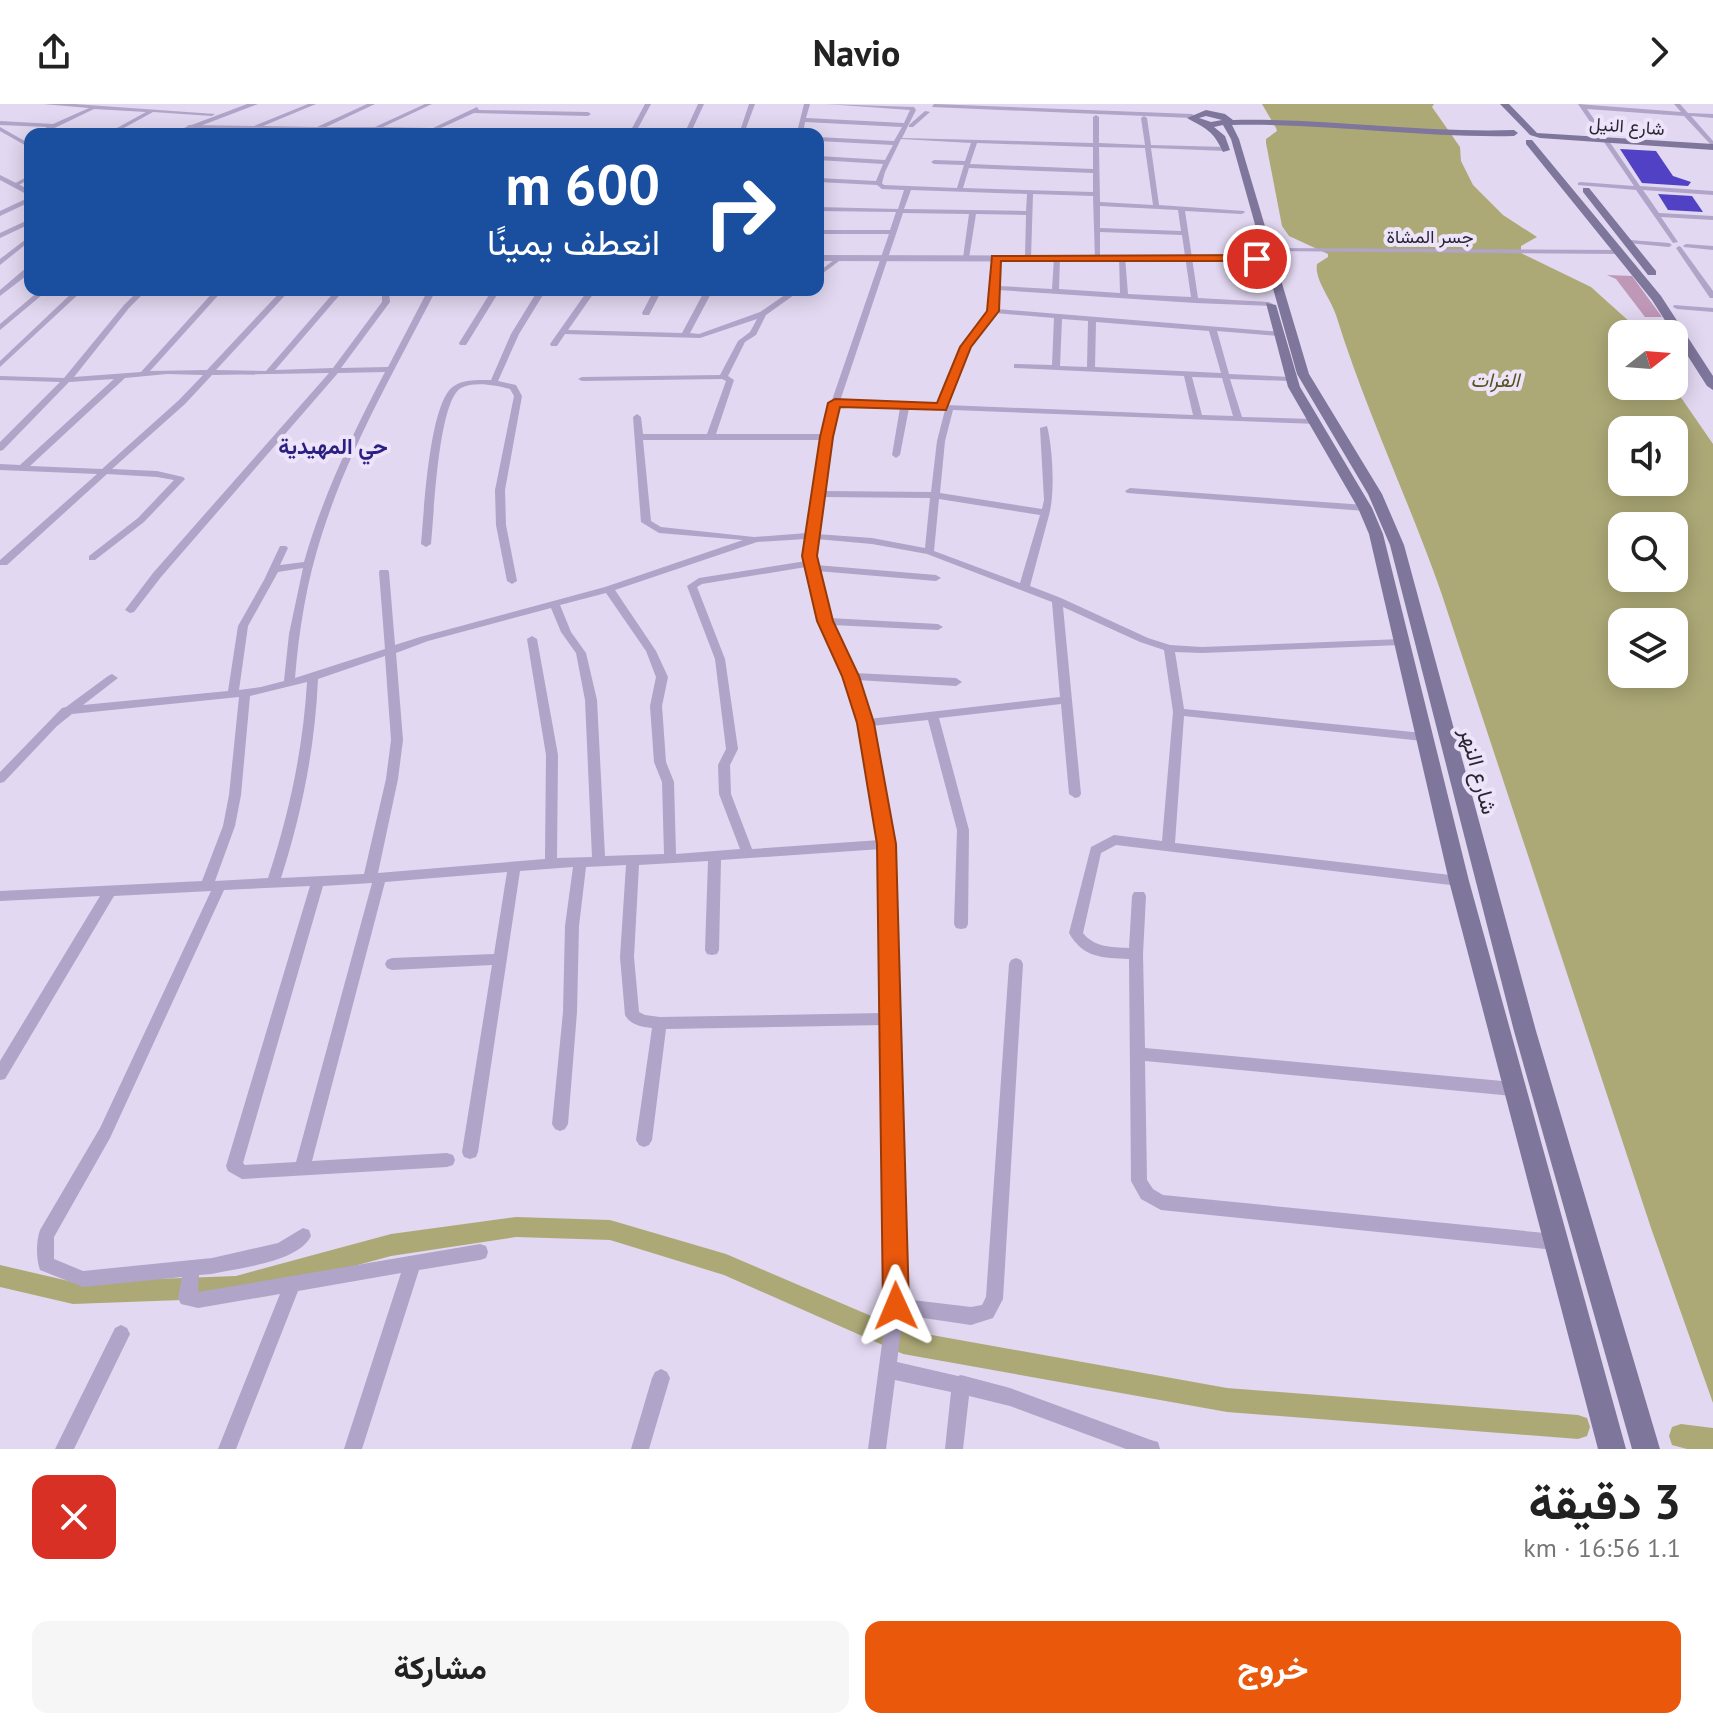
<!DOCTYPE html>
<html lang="ar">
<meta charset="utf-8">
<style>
:root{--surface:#fff;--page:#f6f6f6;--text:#222;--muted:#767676;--accent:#ea580c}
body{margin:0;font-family:"PT Sans",Vazirmatn,sans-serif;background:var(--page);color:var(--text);direction:rtl;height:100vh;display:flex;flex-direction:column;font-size:30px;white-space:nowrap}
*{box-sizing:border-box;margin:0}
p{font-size:26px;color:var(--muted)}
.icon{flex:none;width:44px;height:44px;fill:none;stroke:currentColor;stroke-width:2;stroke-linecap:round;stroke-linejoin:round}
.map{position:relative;height:1345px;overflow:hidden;direction:ltr}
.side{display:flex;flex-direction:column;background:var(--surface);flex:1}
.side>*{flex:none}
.banner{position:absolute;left:24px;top:24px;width:800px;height:168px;border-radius:16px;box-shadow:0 4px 20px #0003;direction:rtl;background:#1a4fa0;color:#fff;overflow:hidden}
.needle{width:52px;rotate:73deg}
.controls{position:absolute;left:1608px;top:216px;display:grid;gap:16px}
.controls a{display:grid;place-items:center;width:80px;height:80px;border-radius:16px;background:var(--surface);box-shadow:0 4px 20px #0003;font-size:40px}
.pin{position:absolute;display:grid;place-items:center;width:68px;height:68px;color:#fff;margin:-34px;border:4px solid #fff;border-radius:50%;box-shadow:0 2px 8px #0007}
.me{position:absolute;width:88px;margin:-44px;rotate:359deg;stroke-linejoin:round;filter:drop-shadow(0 0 6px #0008)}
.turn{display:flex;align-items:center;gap:28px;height:168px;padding:0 32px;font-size:36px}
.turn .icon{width:104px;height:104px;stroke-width:2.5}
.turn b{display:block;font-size:56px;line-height:68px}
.round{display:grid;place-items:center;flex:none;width:84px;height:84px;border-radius:16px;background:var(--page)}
.summary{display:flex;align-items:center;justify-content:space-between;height:136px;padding:0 32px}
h1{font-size:48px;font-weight:700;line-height:60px}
.action{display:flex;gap:16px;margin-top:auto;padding:16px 32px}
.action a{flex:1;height:92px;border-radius:16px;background:var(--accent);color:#fff;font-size:32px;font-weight:700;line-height:92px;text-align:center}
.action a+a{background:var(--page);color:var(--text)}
header{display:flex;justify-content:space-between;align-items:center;height:104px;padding:0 32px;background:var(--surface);font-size:36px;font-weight:700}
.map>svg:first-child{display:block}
.green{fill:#bf98b7}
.water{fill:#ada977;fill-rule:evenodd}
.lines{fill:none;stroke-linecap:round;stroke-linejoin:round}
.canal{fill:#ada977;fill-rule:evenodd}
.building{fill:#5141c5}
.pedestrian{fill:#b0a4c8;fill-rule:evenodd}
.minor{fill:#b0a4c8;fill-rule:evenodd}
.tertiary{fill:#b0a4c8;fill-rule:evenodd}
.secondary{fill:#7f769c;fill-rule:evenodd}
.route{fill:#ea580c;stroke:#983908;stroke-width:2}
.labels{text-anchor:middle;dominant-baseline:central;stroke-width:8;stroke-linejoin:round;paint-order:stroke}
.far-street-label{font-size:18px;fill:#282634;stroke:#ede4f9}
.far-water-label{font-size:20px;font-style:italic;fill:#55521c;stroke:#ede4f9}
.far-quarter-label{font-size:22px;font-weight:bold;fill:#2b1f82;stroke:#ede4f9}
.street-label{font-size:22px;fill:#282634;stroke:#ede4f9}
</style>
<header><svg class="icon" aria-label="forward" viewBox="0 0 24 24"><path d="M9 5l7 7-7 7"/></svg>Navio<svg class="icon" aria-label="share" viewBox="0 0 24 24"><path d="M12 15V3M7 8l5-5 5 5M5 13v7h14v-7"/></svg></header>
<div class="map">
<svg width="1713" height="1345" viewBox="0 0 1713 1345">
<rect width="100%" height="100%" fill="#e2d8f1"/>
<!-- green -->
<path class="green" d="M1607,171l25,1 30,41h-17l-29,-38z"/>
<!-- water -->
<path class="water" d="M1262,0h172l-2,3 28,40 1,14 12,24 30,30 34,22 -16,9v7l70,34 40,36 7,11h-16v52h51l40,58v959l-62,-175 -210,-636c-33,-94 -76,-183 -105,-277 -5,-16 -22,-36 -19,-51l11,-7v-3l-39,-18 -7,-10 -16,-83v-4l11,-8 -1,-3zM1622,326h52v52h-52zM1622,422h52v52h-52zM1622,518h52v52h-52z"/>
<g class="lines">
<!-- canal -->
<path class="canal" d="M516,1113l94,3 116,34 178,76 323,58 351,27 9,3 3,9 -3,9 -9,3 -351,-27 -324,-58 -179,-79 -114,-35 -94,-3 -125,19 -155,42 -163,6 -73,-17v-22l73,17 163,-6 155,-42z
M1681,1320l32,4v21h-26l-15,-4 -3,-9 3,-9z"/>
</g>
<!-- building -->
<path class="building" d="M1620,45l36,2 17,25 18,6 -3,4 -46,-3z
M1658,90l34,2 11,16 -35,-2z"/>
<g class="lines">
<!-- pedestrian -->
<path class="pedestrian" d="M1264,144l357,2 3,2 -3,2 -355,-3 -2,-1z"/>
<!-- minor -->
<path class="minor" d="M43,0h31l141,10 -3,2 -59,-4 -40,22h-7l40,-22 -52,-3 -52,25h-8l13,-7 -47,-2v-4l53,3 36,-16z
M308,0h8l-53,22 54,1 50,-23h8l-49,23h49l50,-23h7l-49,23 50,1 44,-21 2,3 109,2 3,2 -3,2 -114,-3 -33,15 190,2 14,-26h6l-14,26h49l12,-26h6l-12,26 48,1 9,-27h6l-10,27h55l3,2 -78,1 -536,-5 -3,-2 3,-2 65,1z
M804,0h6l-4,14 98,5 6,-13 -84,-6 88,3 2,3 -14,28 191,5v-26l3,-2 3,2v26l46,2 -4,-27 3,-2 3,2 4,27 75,2 3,2 -3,2 -75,-3 8,57 85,6 1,1 -3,2 -57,-3 13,87 71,4 4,2 -1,2 -77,-3 -197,-13 -1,19 284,23v4h-3l-61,-5 12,43 61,3 4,2 -4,2 -60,-2 12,38 72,2 4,3 -1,2 -364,-14 -8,31 -5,52 102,16 2,-9 -4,-72 7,-2c6,23 8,69 2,89l-19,71 31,12 87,40 22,7 32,2 199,-8 5,3 -5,3 -199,8 -27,-1 9,57 239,24 6,4 -6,4 -239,-25 -9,127 284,33 5,2 2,3 -2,3 -5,2 -343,-41 -15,8 -18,80c12,15 29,14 46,15l3,-52 2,-4h10l2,4 -3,58 2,94 368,34 5,2 3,5 -3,5 -5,2 -368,-35 2,119 6,9 10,6 392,39 6,2 2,6 -2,6 -6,2 -394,-40 -20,-11 -10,-18 -2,-222c-26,-1 -46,-1 -60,-26l22,-86 23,-12 48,6 11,-129 -9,-62 -24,-8 -77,-35 18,187 -2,3 -4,1 -6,-4 -8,-90 -122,14 30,112 -1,94 -2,4 -5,1 -5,-1 -2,-4 3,-94 -29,-110 -57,6 22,118 11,455 67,8 11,-2 4,-8 23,-333 2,-4 5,-2 5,2 2,4 -20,335 -10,19 -22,7 -68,-10 -6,47 61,14 3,-1 49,13 141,52 7,2 2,7h-34l-116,-43 -41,-10 -6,53h-18l6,-57 -56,-12 -9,69h-18l19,-143 -4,-281 -217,4 -14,111 -3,5 -5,2 -5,-2 -3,-5 16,-112c-10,-1 -22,-3 -27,-13l-5,-58 6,-92 -40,2 -7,59 -2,86 -9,112 -3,5 -5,2 -5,-2 -3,-5 11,-112 2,-86 8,-59 -53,4 -42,281 -2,5 -6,2 -6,-2 -2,-5 30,-187 -100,5 -5,-2 -2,-4 2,-4 5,-2 102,-4 13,-82 -122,10 -73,279 135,-8 6,2 2,5 -2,5 -6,2 -205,12 -14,-8 -2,-5 84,-280 -86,4 -114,248 -56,99v22l29,12 129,-13 66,-15 25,-15 6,2 2,6c-12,26 -73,32 -99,38l-13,1 -1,17 282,-48 6,2 2,6 -2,6 -6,2 -61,10 -57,179h-18l57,-176 -103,18 -62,158h-18l62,-155 -82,14 -17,-4 -3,-6 4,-21 -99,10 -43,-17c-4,-11 -4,-29 0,-40l60,-102 111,-237 -97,5 -109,183 -5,1v-19l100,-165 -100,5v-10l202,-10 21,-55 6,-31 10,-98 -167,17 -15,12 -53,56 -4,1v-11l62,-64 4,-1 42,-31 4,-2 6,4 -35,27 145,-14 10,-65 26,-46 16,-34h6l2,2 -8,17 24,-3c19,-67 49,-129 81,-190l-47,1 -177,204 -27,35 -4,1 -5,-3 28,-37 176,-200 -117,2 -27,29 -73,65 45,2 26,6 2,2 -41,43 -49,38h-6v-4l49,-38 36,-38 -17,-3 -50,-3 -100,91h-7v-5l97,-86 -97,-4v-6l20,1 94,-86 -45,3 -66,68 -3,1v-9l60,-60 -60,-2v-4l64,2 60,-73 15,-15h8l-18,18 -55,69 67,-5 74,-82h8l-73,81 57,-1 75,-80h8l-74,80 50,1 70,-81h8l-69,80 58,-2 49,-66v-7l-5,-5h9l3,2 1,10 -49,66 47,-1 40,-77h8c-41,80 -86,156 -114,244 -15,46 -23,95 -27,144l90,-29 -6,-77 1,-2h8l1,2 6,73 25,-8 185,-50 138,-47 -84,-7 -18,-11 -8,-105 4,-3 4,3 2,17h64l19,-53 -4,-2 -140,2 -4,-2 4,-2 138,-2 18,-34 12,-9 7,-13 -57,19 -135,-4 -8,12h-6l-1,-2 38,-54h8l-28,40 114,3 23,-43h8l-23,43 9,1 61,-22 32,-22h9l-35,25 -10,20 -11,7 -17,34 6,4 -18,54h109l6,-31 58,-169h-71v-4h72l6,-18 -78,-1v-4l80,2 6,-19 -22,-1 -5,-4 -59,-3v-4l58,3 7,-17 -65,-4v-4l67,4 8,-15 -75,-4v-4l76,4 8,-14 -97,-5 -1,6 -3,2 -3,-2zM901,35l70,4 -6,18 -31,-1 -3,2 3,2 30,1 -7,23 -73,-3 -2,-2 3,-11zM977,39l116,4v22l-123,-5zM1099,43l46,1 8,57 -53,-3zM969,64l124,5v19l-130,-4zM911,86l116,4 -1,17 -122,-2zM1033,90l60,2 2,63 5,-1v-26l82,3 9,62 -63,-3 -3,-37 -3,-2 -3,2 1,36 -61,-4 1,-31 -3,-2 -3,2 -2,31 -54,-3 1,-28 -5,-1 -5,54 -27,36 -24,58 -98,-4 63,-188 66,1 -6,44 3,2 3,-2 7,-44 50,1 -1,43 3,2 3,-2zM1100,102l78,4 3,21 -81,-3zM995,209l59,5 -2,47 -35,-1h-3v4l170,8 9,39 -247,-10 24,-58zM1062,215l26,2 -1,46 -27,-1zM1096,218l113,9 12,42 -126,-6zM167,270l36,1 -24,25 -77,69 -72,-3 95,-88zM1192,273l30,1 11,38 -31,-1zM839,302l61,2 -8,47 4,3 4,-3 9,-47 36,2 -8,31 -6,51 -107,-1zM643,336h181l-17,93 -53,4 -93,-10 -10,-6zM823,393l107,1 -5,50 -53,-10 -56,-4zM939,395l101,16 -20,68 -86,-32zM806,435v22l-107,17 -12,8 28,73 11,90 -8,16 1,29 21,55 -64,5 -2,-72 -8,-20 -4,-56 6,-29 -12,-26 -41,-61 142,-48zM816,435l56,5 55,10 125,48 8,95 -191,22 -12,-39 99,6 6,-4 -6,-4 -102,-5 -22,-48 106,5 5,-3 -5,-3 -109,-6 -12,-47 119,10 5,-3 -5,-3 -120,-10zM806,463l14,54 24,55 15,47 21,117 -128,9 -21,-55 -1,-29 8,-16 -13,-90 -28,-72 5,-3zM303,464l-14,66 -5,47 -23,6 -22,3 9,-64 30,-54zM606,489l40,58 10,26 -6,29 4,56 8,20 2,72 -59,2 -8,-156 -11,-47 -15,-21 -11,-27zM551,504l10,24 15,21 9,47 7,157 -35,1 1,-103 -21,-116 -5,-3 -5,3 19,116 -1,104 -167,14 20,-94 5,-39 -7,-87 32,-12zM385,552l6,84 -5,39 -22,95 -83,4c21,-65 34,-131 37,-199zM307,578c-4,68 -18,132 -39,196l-53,3 20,-55 6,-31 9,-99zM881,745l2,164 -223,4 -15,-2 -6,-3 -5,-55 5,-92 69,-4 -3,89 2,4 5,1 5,-1 2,-4 2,-90zM372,779l-76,279 -51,3 -2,-2 80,-277z
M934,0l258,10 3,2 -3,2 -260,-11z
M1578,0l103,8 -7,-8h6l8,9 25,1v4l-22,-2 22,25v6l-29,-31 -97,-7 53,77 73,5v4l-70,-5 16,23 54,3v4l-52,-3 17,25 -5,1 -37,-53 -58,-5v-2l2,-1 54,4z
M925,7l5,1 -17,15h-4v-2z
M0,23l30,17v4l-30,-17z
M30,71v4l-13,7 -5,-1z
M30,93v5l-30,14v-5z
M30,115v5l-30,14v-5z
M30,132v5l-30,24v-6z
M1630,136l39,3 3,2 -3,2 -41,-4 -1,-1z
M1686,140l27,2v4l-29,-3 -1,-1z
M1679,142l2,1 32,44v7h-3l-34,-50z
M838,153l5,1 -25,19v-5z
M27,163h3v6l-30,23v-6z
M40,186h8l-48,40v-6z
M75,186h8l-83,77v-6z
M492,186h8l-34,55h-6l-1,-2z
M538,186h8l-27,44 -21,47 18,4 6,11 -17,94 1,35 11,56 -5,3 -5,-3 -11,-56 -1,-35 19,-94 -4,-7c-14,-4 -36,-8 -49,-1 -23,13 -27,128 -30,156l-5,3 -5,-3c3,-30 8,-143 33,-158 10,-7 25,-6 37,-6l20,-46z
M654,186h8l-13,25h-6l-1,-2z
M1674,201l39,3v4l-36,-3 -4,-2z
M1130,384l235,17 5,3 -5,3 -238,-18 -2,-2z
M121,1221l6,3 3,6 -56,115h-19l60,-121z
M661,1265l6,3 3,6 -21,71h-18l21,-71 3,-6z"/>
<!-- tertiary -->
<path class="tertiary" d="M247,0h11l-79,30h-11z
M0,71l30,15v6l-30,-16z
M818,151l439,1 5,3 -5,3 -439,-1z"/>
<!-- secondary -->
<path class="secondary" d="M1500,0h9l28,29 176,11v6l-173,-12 -10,-3z
M1206,6l19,4 8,6c94,-2 187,13 281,10l4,3 -4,3c-94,2 -188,-13 -282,-11l7,14 70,235 73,120 22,51 132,486 124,418h-28l-118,-418 -124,-486 -22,-51 -71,-120 -66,-235 -8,-14 -9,2 11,9 5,14 -7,2c-10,-22 -17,-23 -36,-34zM1206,12l16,4 -11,2 -12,-4z
M1526,36h6l129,156 52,80v14l-6,-4 -55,-86 -126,-156z
M1583,84h6l67,83v4h-8l-65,-83z
M1266,199l10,2 24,82 72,121 11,26 86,347 157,568h-28l-149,-568 -80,-347 -11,-26 -70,-121z"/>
</g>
<!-- route -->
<path class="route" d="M1257,151l5,4 -2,2h-259l-2,50 -28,36 -25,63 -106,-3 -7,30 -16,119 16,65 26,55 15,47 22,121 13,462 -4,9 -9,3 -9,-3 -4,-9 -6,-462 -20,-121 -15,-47 -25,-55 -15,-65 18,-119 8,-34 7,-4 102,4 23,-56 27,-36 5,-55z"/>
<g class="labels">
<!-- far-street labels -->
<g class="far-street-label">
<text transform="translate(1627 22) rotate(4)">شارع النيل</text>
<text x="1430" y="132">جسر المشاة</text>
</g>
<!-- far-water labels -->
<g class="far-water-label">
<text x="1495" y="276">الفرات</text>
</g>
<!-- far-quarter labels -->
<g class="far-quarter-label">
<text x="333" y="342">حي المهيدية</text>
</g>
<!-- street labels -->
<g class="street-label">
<text transform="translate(1479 667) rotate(75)">شارع النهر</text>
</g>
</g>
</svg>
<div class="controls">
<a><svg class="needle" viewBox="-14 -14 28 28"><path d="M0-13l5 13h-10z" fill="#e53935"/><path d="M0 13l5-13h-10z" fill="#767676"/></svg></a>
<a><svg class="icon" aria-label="sound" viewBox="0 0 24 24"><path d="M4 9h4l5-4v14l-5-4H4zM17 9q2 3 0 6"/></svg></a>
<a><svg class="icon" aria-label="search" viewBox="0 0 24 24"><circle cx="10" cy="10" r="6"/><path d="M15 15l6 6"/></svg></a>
<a><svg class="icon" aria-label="layers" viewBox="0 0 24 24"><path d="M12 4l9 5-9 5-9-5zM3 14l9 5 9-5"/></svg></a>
</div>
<div class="pin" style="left:1257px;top:155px;background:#d93025"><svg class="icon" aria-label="arrive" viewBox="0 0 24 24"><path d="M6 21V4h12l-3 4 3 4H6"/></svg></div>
<svg class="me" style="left:896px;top:1202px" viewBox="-20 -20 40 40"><path d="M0-17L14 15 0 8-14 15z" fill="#ea580c" stroke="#fff" stroke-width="4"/></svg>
<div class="banner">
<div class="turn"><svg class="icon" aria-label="right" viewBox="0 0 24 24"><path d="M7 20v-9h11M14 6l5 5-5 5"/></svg><div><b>600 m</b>انعطف يمينًا</div></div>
</div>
</div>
<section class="side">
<div class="summary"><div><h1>3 دقيقة</h1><p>1.1 km · 16:56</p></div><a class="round" style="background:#d93025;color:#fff"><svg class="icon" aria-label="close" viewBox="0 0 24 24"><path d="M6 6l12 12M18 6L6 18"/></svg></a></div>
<div class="action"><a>خروج</a><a>مشاركة</a></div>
</section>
